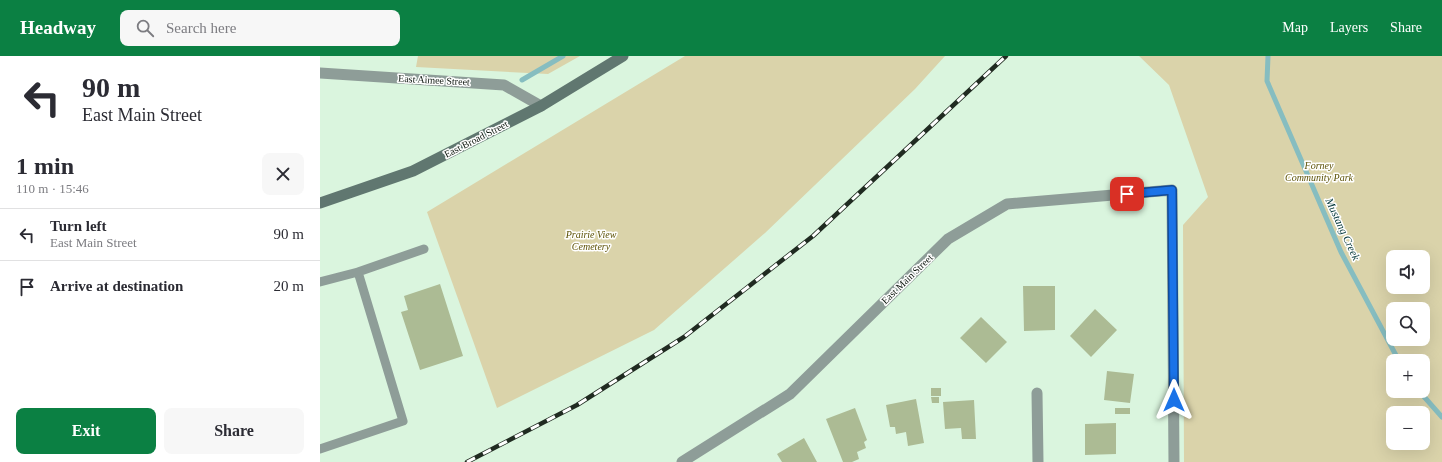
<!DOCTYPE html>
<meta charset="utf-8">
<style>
:root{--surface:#fff;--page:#f7f7f7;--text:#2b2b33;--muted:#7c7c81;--line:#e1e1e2;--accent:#0b8043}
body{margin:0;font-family:"Times New Roman",serif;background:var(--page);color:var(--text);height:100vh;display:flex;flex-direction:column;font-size:15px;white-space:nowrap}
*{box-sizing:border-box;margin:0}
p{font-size:13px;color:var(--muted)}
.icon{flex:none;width:22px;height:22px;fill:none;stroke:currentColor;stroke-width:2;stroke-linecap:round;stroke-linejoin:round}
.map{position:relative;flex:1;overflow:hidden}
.drawer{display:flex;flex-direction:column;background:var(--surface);width:320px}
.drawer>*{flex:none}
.hud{background:#fff;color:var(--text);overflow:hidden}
.fabs{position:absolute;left:1066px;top:194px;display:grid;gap:8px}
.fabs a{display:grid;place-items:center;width:44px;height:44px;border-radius:8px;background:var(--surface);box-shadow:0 4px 16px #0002;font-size:20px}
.pin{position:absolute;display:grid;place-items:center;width:34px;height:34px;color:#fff;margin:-17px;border-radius:8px;box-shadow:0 2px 6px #0006}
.me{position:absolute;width:44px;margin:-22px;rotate:0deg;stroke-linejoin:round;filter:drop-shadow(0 0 3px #0008)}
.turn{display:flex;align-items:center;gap:14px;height:84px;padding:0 16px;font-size:18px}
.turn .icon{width:52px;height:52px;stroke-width:2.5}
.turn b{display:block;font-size:28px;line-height:34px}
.round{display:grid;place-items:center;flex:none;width:42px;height:42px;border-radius:8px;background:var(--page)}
.head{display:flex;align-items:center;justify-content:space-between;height:68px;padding:0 16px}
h1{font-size:24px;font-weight:700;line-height:30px}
.button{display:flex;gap:8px;margin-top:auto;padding:8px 16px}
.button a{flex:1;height:46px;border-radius:8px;background:var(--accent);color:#fff;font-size:16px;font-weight:700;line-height:46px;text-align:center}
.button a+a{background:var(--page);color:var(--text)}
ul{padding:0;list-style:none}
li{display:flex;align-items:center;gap:12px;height:52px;padding:0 16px;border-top:1px solid var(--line)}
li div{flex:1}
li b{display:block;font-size:15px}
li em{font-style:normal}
header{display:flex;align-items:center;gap:24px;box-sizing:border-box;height:56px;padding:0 20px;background:var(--accent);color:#fff}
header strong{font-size:19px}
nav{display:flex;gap:22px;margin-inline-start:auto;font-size:14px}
.search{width:280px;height:36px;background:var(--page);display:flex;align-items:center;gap:10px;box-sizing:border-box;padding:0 14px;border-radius:8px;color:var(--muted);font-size:15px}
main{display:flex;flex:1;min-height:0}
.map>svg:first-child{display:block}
.green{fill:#dad3aa;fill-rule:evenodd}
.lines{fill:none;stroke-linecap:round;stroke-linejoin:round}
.stream{stroke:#86bdc0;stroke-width:5}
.building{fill:#acbb94}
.service{stroke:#8e9d98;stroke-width:9}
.minor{stroke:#8e9d98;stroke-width:11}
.secondary{stroke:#607770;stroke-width:11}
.rail-casing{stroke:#202b21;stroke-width:4.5}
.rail{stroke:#fff;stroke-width:3;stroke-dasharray:9;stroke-linecap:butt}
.route-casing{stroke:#114b97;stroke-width:10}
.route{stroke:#1a73e8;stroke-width:7}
.labels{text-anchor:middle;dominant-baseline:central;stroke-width:3;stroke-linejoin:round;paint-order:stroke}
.street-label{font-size:10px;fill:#0b140c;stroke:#fff}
.park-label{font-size:10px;font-style:italic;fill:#5c5105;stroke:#fff}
.water-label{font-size:11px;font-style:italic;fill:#003538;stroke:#fff}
</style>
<header>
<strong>Headway</strong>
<div class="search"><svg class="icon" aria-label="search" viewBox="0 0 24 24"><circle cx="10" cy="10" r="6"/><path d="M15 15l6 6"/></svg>Search here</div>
<nav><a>Map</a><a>Layers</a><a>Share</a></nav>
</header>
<main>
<section class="drawer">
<div class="hud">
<div class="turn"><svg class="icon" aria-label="left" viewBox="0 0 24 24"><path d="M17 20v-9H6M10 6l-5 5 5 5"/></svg><div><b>90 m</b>East Main Street</div></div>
</div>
<div class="head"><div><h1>1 min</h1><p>110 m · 15:46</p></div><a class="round"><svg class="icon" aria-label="close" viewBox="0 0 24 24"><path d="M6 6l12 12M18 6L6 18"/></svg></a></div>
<ul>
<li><svg class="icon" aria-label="left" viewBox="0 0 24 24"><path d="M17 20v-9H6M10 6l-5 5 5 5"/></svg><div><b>Turn left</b><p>East Main Street</p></div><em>90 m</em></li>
<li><svg class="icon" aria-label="arrive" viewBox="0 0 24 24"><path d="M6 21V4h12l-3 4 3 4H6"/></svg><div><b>Arrive at destination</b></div><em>20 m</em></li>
</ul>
<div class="button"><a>Exit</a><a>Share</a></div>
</section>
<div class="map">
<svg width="1122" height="406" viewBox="0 0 1122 406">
<rect width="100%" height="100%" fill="#daf5de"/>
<!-- green -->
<path class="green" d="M98,0h162l-32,18 -132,-7z
M365,0h260l-30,33 -150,144 -111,97 -157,78 -70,-196z
M819,0h303v406h-258l-1,-237 25,-28 -39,-112zM1073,201h30v30h-30zM1073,253h30v30h-30zM1073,305h30v30h-30zM1073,357h30v30h-30z"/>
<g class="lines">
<!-- stream -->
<path class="stream" d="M948,0l-1,25 74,171 58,109
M202,24l41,-24
M1099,335l23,26"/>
</g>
<!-- building -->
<path class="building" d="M120,228l23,72 -43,14 -19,-58 7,-2 -4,-14z
M703,230h32v44l-31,1z
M775,253l22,21 -26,27 -21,-21z
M661,261l26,25 -21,21 -26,-25z
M787,315l27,3 -4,29 -26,-3z
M611,332h10v8h-10z
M611,341h8v6h-7z
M596,343l8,44 -16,3 -2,-14 -10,2 -1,-7h-5l-4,-22z
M654,344l2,39h-14l-1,-11 -16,1 -2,-27z
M535,352l12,32 -3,2 2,6 -9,4 2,7 -7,3h-9l-17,-43z
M795,352h15v6h-15z
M796,367v31l-31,1v-31z
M484,382l13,24h-35l-5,-8z"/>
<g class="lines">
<!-- service -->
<path class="service" d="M38,216l66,-23
M0,226l38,-10 45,149 -83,28"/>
<!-- minor -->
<path class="minor" d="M0,17l184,12 37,21
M717,337l1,69
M362,406l108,-68 158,-155 59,-35 165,-14 2,272"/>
<!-- secondary -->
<path class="secondary" d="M0,147l93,-32 128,-65 82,-50"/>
<!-- rail casing -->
<g class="rail-casing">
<path id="rail" d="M147,406l110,-57 107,-68 129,-101 193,-180"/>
</g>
<!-- rail -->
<use href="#rail" class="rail"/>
</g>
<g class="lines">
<!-- route casing -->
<g class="route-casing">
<path id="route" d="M807,138l45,-4 2,210"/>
</g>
<!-- route -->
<use href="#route" class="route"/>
</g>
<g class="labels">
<!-- street labels -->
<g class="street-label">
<text transform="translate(114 24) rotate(3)">East Aimee Street</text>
<text transform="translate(156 83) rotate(-27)">East Broad Street</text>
<text transform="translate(587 223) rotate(-44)">East Main Street</text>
</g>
<!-- park labels -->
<g class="park-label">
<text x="999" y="109">Forney<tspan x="999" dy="12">Community Park</tspan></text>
<text x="271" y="178">Prairie View<tspan x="271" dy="12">Cemetery</tspan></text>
</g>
<!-- water labels -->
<g class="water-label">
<text transform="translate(1023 173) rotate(65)">Mustang Creek</text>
</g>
</g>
</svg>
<div class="fabs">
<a><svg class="icon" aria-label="sound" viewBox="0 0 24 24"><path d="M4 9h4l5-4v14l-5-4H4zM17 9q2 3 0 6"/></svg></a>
<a><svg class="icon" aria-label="search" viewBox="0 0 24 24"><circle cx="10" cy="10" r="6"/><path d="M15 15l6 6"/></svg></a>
<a>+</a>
<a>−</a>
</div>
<div class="pin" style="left:807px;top:138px;background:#d93025"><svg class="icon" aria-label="arrive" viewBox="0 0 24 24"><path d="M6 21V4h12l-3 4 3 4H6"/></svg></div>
<svg class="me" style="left:854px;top:344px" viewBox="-20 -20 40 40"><path d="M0-17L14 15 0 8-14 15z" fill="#1a73e8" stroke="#fff" stroke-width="4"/></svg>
</div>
</main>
